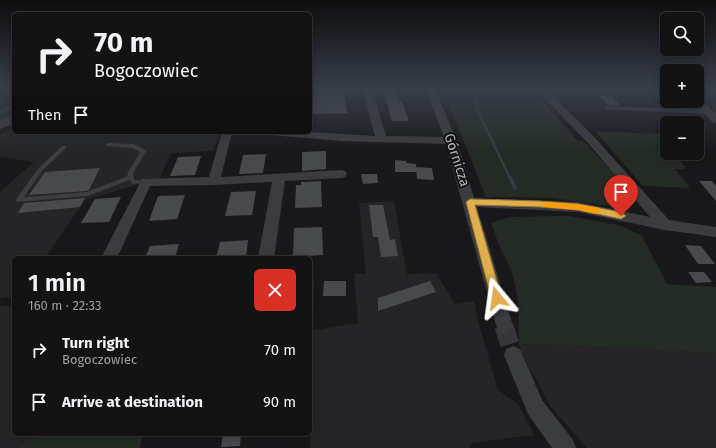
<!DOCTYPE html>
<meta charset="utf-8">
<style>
:root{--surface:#131314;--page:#202022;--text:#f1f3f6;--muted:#9d9ea0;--line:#323234}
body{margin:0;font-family:"Fira Sans",sans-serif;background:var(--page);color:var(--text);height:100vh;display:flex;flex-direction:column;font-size:15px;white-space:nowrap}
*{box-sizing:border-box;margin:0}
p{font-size:13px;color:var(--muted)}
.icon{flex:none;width:22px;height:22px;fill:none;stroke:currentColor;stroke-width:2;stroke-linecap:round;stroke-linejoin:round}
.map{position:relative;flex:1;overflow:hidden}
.drawer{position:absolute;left:12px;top:256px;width:300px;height:180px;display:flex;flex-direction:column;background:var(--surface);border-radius:6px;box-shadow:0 2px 10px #0003,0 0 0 1px var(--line)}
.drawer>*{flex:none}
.guide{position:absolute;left:12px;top:12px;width:300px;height:122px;border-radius:6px;box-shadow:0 2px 10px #0003,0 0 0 1px var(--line);background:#131314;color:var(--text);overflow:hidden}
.tools{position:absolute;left:660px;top:12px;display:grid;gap:8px}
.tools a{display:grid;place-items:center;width:44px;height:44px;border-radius:6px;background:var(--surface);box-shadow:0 2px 10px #0003,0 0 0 1px var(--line);font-size:20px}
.pin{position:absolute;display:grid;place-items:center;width:34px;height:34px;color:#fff;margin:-41px -17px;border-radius:50% 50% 50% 0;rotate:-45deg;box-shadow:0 0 4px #0007}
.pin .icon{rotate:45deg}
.me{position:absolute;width:44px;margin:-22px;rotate:344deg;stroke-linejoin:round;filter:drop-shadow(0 0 3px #0008)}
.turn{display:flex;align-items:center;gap:14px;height:84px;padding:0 16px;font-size:18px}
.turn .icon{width:52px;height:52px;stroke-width:2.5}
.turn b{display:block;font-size:28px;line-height:34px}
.then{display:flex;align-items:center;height:38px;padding:0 16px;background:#0003;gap:8px;font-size:15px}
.round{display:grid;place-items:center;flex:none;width:42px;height:42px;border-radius:6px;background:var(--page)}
.headline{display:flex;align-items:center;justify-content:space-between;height:68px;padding:0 16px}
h1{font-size:24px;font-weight:600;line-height:30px}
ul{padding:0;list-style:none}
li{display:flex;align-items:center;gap:12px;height:52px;padding:0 16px}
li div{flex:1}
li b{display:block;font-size:15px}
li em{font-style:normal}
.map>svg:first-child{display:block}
.built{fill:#252528}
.green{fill:#242b25}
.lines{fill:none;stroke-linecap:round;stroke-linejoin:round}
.stream-far1{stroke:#343c43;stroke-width:2.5}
.stream{stroke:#343c43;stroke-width:3.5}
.building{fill:#48494d}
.minor-tunnel{stroke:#37373b;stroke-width:19;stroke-dasharray:19 10;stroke-linecap:butt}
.service{fill:#3b3c40;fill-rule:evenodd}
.minor{fill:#3b3c40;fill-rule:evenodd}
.tertiary{fill:#3b3c40;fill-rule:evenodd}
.route{fill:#e0ae4c;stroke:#927131}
.slow{fill:#f59e0b}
.labels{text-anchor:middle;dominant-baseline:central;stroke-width:4;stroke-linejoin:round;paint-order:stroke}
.street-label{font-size:14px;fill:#adb1b9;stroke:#141416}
</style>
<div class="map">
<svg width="716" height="448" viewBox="0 0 716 448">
<rect width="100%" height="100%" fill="#19191b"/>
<!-- built -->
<path class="built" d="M14,128v4h206l-7,19 -42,2 -11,25 -75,22 -40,58h-31v39l-14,1v-106l34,-30 -34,-5v-22z
M394,201l13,73 29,-1 19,31 19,-3 4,20 20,69 20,14 16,31 -62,8 -3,5h-159l2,-76h-2v-41l48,-8 -4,-49h12l-7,-71z
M14,305v129h28l-26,14h-16v-142z
M531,344l185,9v95h-129l-37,-42 -15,-30 -5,-5 -11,-26z"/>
<!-- green -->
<path class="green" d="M11,89h3v25l-14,7v-25z
M443,89h91l9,13 33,37 10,4 34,38 -9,25 -59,-8 -66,-1z
M697,89h19v23l-4,-7 -15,-13z
M595,131l65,3 7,9v10h8l11,16h-11l15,19 -47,-2z
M568,216l51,9 23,11 25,48 49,3v66l-185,-9 -12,1 -1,-45 -6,-28 -13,-27 -8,-22 19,-6z
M314,279l-1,52h-3v-51z
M42,434h101l-3,14h-124z"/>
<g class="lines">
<!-- stream-far1 -->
<path class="stream-far1" d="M479,89l-3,18 34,71
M0,112l14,-6"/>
<!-- stream -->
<path class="stream" d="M510,177l5,11"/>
</g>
<!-- building -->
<path class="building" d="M395,89l5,12h2l7,20h-17l-9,-31z
M651,89h16v18h-2z
M341,90v2h3l3,21 -37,1v-23z
M600,96h12l8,9h-12z
M326,151v18l-24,2v-19z
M266,154l-3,19 -24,1 4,-19z
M201,156l-6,19 -25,1 8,-19z
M395,160l11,1 1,2 9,1 1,8h-22z
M416,167l16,1 2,12 -17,-1z
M100,168l-11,22 -2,1 -58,4 16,-23z
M361,174h16l1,9 -15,1z
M321,181l1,26 -27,1 1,-23h5v-3z
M699,181h13l4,5v15z
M256,191l-4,24 -27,1 6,-24z
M185,195l-8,24 -28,2 9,-25z
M121,197l-12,25 -28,1 14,-24z
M85,198l-5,9 -62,6 6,-10z
M369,205h14l7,35 5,-1 3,17 -17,1 -3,-20h-5z
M322,227l1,28 -30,2 1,-29z
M248,240l-2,18h-30l4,-16z
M179,244l-4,14h-30l5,-12z
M685,245l16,1 14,18h-17z
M688,272h16l8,10 -16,1z
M324,281h22v15h-23z
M430,281l6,11 -58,19v-13z
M223,434h18l-1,12 -19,1z"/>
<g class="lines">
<!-- minor-tunnel -->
<path class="minor-tunnel" d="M504,326l9,29"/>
<!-- service -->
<path class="service" d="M608,106l100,4 3,2 -3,2 -102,-5 -1,-1z
M108,143l26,1 11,6 1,1 -13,23 2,6 13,1 1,1 -1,1 -15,1 -2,-1 -2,-3 -41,16 -71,6 -1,-2 1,-2 21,-29 24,-23h4v2l-24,23 -18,26 63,-5 41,-16 -1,-2 13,-22 -7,-4 -27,-2 -1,-1z"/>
<!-- minor -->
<path class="minor" d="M362,89h10l14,47 58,1 -18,-48h9l22,52 17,57 104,4 72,15 -62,-74 -52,-54h10l50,50 73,81 47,7v10l-51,-7 -87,-18 -101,-5 36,119 -3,6 -6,2 -6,-2 -52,-188 -104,-3 -72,-6 -5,-3h45l65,4z
M697,97l3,1 16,16v9l-4,-1 -18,-20 -1,-1h4z
M222,132h10l-11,45 120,-7 4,1 2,3 -2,3 -4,1 -56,3 -11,77h-16l14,-76 -58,3 -64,1 -33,72h-16l41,-79 67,-2z
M513,346l7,3 22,51 31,40 3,8h-24l-24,-34 -24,-59 2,-6z"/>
<!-- tertiary -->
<path class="tertiary" d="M14,115v9l-14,5v-9z"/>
</g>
<!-- sky -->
<linearGradient id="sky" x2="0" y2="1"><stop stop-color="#0e0e0f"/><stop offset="0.59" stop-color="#383e4a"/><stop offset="1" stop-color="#383e4a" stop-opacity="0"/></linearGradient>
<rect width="716" height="151" fill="url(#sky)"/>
<!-- route -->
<path class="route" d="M470,199l70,2 38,3 43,8 5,4 -5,3 -43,-9 -38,-3 -65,-2 27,93 -1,4 -4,1 -4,-1 -2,-4 -25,-96z"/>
<!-- slow -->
<path class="slow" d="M546,202l32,2 22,4 1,3 -5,3 -18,-4 -35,-3 -1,-2z"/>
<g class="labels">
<!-- street labels -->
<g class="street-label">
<text transform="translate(457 160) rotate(72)">Górnicza</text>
</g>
</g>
</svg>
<div class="tools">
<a><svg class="icon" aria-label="search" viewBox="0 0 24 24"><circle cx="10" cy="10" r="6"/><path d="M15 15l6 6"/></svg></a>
<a>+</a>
<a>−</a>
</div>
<div class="pin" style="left:621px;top:216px;background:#d93025"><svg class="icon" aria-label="arrive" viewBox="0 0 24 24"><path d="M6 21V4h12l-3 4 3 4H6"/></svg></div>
<svg class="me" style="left:497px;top:298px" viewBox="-20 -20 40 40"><path d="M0-17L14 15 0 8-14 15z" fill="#e0ae4c" stroke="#fff" stroke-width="4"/></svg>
<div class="guide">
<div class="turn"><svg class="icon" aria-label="right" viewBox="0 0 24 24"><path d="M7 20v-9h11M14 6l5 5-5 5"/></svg><div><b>70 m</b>Bogoczowiec</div></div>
<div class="then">Then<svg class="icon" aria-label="arrive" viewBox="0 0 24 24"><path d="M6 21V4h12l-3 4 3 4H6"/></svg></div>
</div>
<section class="drawer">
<div class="headline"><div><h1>1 min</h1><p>160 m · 22:33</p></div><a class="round" style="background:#d93025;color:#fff"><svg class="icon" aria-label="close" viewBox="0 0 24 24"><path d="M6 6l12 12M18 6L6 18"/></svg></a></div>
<ul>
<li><svg class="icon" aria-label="right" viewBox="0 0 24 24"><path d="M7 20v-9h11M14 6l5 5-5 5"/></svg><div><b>Turn right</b><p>Bogoczowiec</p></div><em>70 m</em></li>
<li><svg class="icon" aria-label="arrive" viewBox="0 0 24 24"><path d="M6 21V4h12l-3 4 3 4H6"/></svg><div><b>Arrive at destination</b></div><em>90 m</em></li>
</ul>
</section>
</div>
